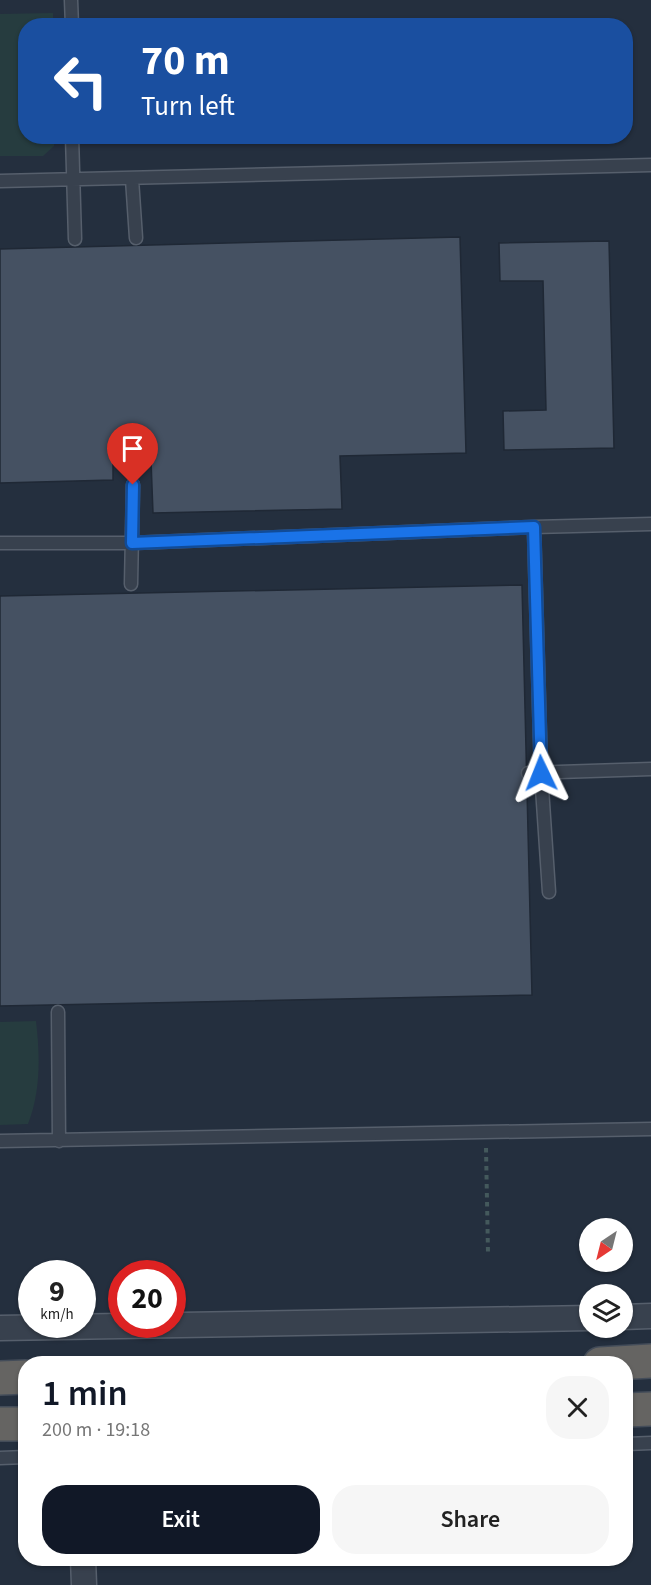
<!DOCTYPE html>
<meta charset="utf-8">
<style>
:root{--surface:#fff;--page:#f6f6f6;--text:#222;--muted:#767676;--accent:#111827}
body{margin:0;font-family:"Source Sans 3",sans-serif;background:var(--page);color:var(--text);height:100vh;display:flex;flex-direction:column;font-size:22px;white-space:nowrap}
*{box-sizing:border-box;margin:0}
p{font-size:20px;color:var(--muted)}
.icon{flex:none;width:33px;height:33px;fill:none;stroke:currentColor;stroke-width:2;stroke-linecap:round;stroke-linejoin:round}
.map{position:relative;flex:1;overflow:hidden}
.sheet{position:absolute;left:18px;top:1356px;width:615px;height:210px;display:flex;flex-direction:column;background:var(--surface);border-radius:24px;box-shadow:0 2px 4px #0004}
.sheet>*{flex:none}
.hud{position:absolute;left:18px;top:18px;width:615px;height:126px;border-radius:24px;box-shadow:0 2px 4px #0004;background:#1a4fa0;color:#fff;overflow:hidden}
.needle{width:39px;rotate:215deg}
.tools{position:absolute;left:579px;top:1218px;display:grid;gap:12px}
.tools a{display:grid;place-items:center;width:54px;height:54px;border-radius:50%;background:var(--surface);box-shadow:0 2px 4px #0004;font-size:30px}
.speed{position:absolute;left:18px;top:1260px;display:flex;gap:12px;font-size:30px;font-weight:700;text-align:center}
.speed>*{display:grid;place-content:center;width:78px;height:78px;border-radius:50%;background:var(--surface);box-shadow:0 2px 4px #0004;line-height:1}
.speed small{font-size:15px;font-weight:400}
.speed .limit{border:9px solid #d22;background:#fff;color:#111}
.pin{position:absolute;display:grid;place-items:center;width:51px;height:51px;color:#fff;margin:-62px -26px;border-radius:50% 50% 50% 0;rotate:-45deg;box-shadow:0 0 6px #0007}
.pin .icon{rotate:45deg}
.me{position:absolute;width:66px;margin:-33px;rotate:358deg;stroke-linejoin:round;filter:drop-shadow(0 0 4px #0008)}
.turn{display:flex;align-items:center;gap:21px;height:126px;padding:0 24px;font-size:27px}
.turn .icon{width:78px;height:78px;stroke-width:2.5}
.turn b{display:block;font-size:42px;line-height:51px}
.round{display:grid;place-items:center;flex:none;width:63px;height:63px;border-radius:24px;background:var(--page)}
.headline{display:flex;align-items:center;justify-content:space-between;height:102px;padding:0 24px}
h1{font-size:36px;font-weight:600;line-height:45px;color:var(--accent)}
.primary-button{display:flex;gap:12px;margin-top:auto;padding:12px 24px}
.primary-button a{flex:1;height:69px;border-radius:24px;background:var(--accent);color:#fff;font-size:24px;font-weight:600;line-height:69px;text-align:center}
.primary-button a+a{background:var(--page);color:var(--text)}
.map>svg:first-child{display:block}
.grass{fill:#263c3f}
.building{fill:#455162;stroke:#1f2835;stroke-width:1.5}
.lines{fill:none;stroke-linecap:round;stroke-linejoin:round}
.service-casing{stroke:#565f6c;stroke-width:15}
.minor-casing{stroke:#565f6c;stroke-width:27}
.trunk-casing{stroke:#434c59;stroke-width:36}
.path{stroke:#44595c;stroke-width:4;stroke-dasharray:4.5 4.5;stroke-linecap:butt}
.service{stroke:#38414e;stroke-width:12}
.minor{stroke:#38414e;stroke-width:24}
.trunk{stroke:#656462;stroke-width:33}
.route-casing{stroke:#114b97;stroke-width:15}
.route{stroke:#1a73e8;stroke-width:10}
</style>
<div class="map">
<svg width="651" height="1585" viewBox="0 0 651 1585">
<rect width="100%" height="100%" fill="#242f3e"/>
<!-- grass -->
<path class="grass" d="M53,13v12l-27,1v110l28,1v9l-11,10h-43v-142z
M36,1021c4,34 5,70 -8,103l-28,1v-103z"/>
<!-- building -->
<path class="building" d="M460,237l6,216 -126,3 2,53 -189,4 -2,-53 -38,1v19l-113,3v-234z
M609,241l5,207 -110,2 -1,-39 43,-1 -3,-129h-43l-1,-38z
M522,585l10,410 -532,11v-410z"/>
<g class="lines">
<!-- service casing -->
<g class="service-casing">
<path id="service" d="M71,0l1,26
M72,136l3,103
M132,179l4,59
M0,181l651,-16
M534,527l7,246 8,119
M0,543h132l402,-16 117,-3
M131,584l2,-99
M528,773l123,-4
M58,1012l1,129
M0,1141l651,-12
M626,1444l25,-1
M0,1458l26,-1"/>
</g>
<!-- minor casing -->
<g class="minor-casing">
<path id="minor" d="M622,1317l29,-1
M0,1328l590,-10
M83,1558l1,27"/>
</g>
<!-- trunk casing -->
<g class="trunk-casing">
<path id="trunk" d="M600,1364l51,-3
M0,1378l26,-1
M626,1410l25,-1
M0,1424h26"/>
</g>
<!-- path -->
<path class="path" d="M486,1148l2,105"/>
<!-- service -->
<use href="#service" class="service"/>
<!-- minor -->
<use href="#minor" class="minor"/>
<!-- trunk -->
<use href="#trunk" class="trunk"/>
</g>
<g class="lines">
<!-- route casing -->
<g class="route-casing">
<path id="route" d="M133,485l-1,58 402,-16 7,246"/>
</g>
<!-- route -->
<use href="#route" class="route"/>
</g>
</svg>
<div class="tools">
<a><svg class="needle" viewBox="-14 -14 28 28"><path d="M0-13l5 13h-10z" fill="#e53935"/><path d="M0 13l5-13h-10z" fill="#767676"/></svg></a>
<a><svg class="icon" aria-label="layers" viewBox="0 0 24 24"><path d="M12 4l9 5-9 5-9-5zM3 14l9 5 9-5"/></svg></a>
</div>
<div class="speed"><div>9<small>km/h</small></div><div class="limit">20</div></div>
<div class="pin" style="left:133px;top:485px;background:#d93025"><svg class="icon" aria-label="arrive" viewBox="0 0 24 24"><path d="M6 21V4h12l-3 4 3 4H6"/></svg></div>
<svg class="me" style="left:541px;top:773px" viewBox="-20 -20 40 40"><path d="M0-17L14 15 0 8-14 15z" fill="#1a73e8" stroke="#fff" stroke-width="4"/></svg>
<div class="hud">
<div class="turn"><svg class="icon" aria-label="left" viewBox="0 0 24 24"><path d="M17 20v-9H6M10 6l-5 5 5 5"/></svg><div><b>70 m</b>Turn left</div></div>
</div>
<section class="sheet">
<div class="headline"><div><h1>1 min</h1><p>200 m · 19:18</p></div><a class="round"><svg class="icon" aria-label="close" viewBox="0 0 24 24"><path d="M6 6l12 12M18 6L6 18"/></svg></a></div>
<div class="primary-button"><a>Exit</a><a>Share</a></div>
</section>
</div>
